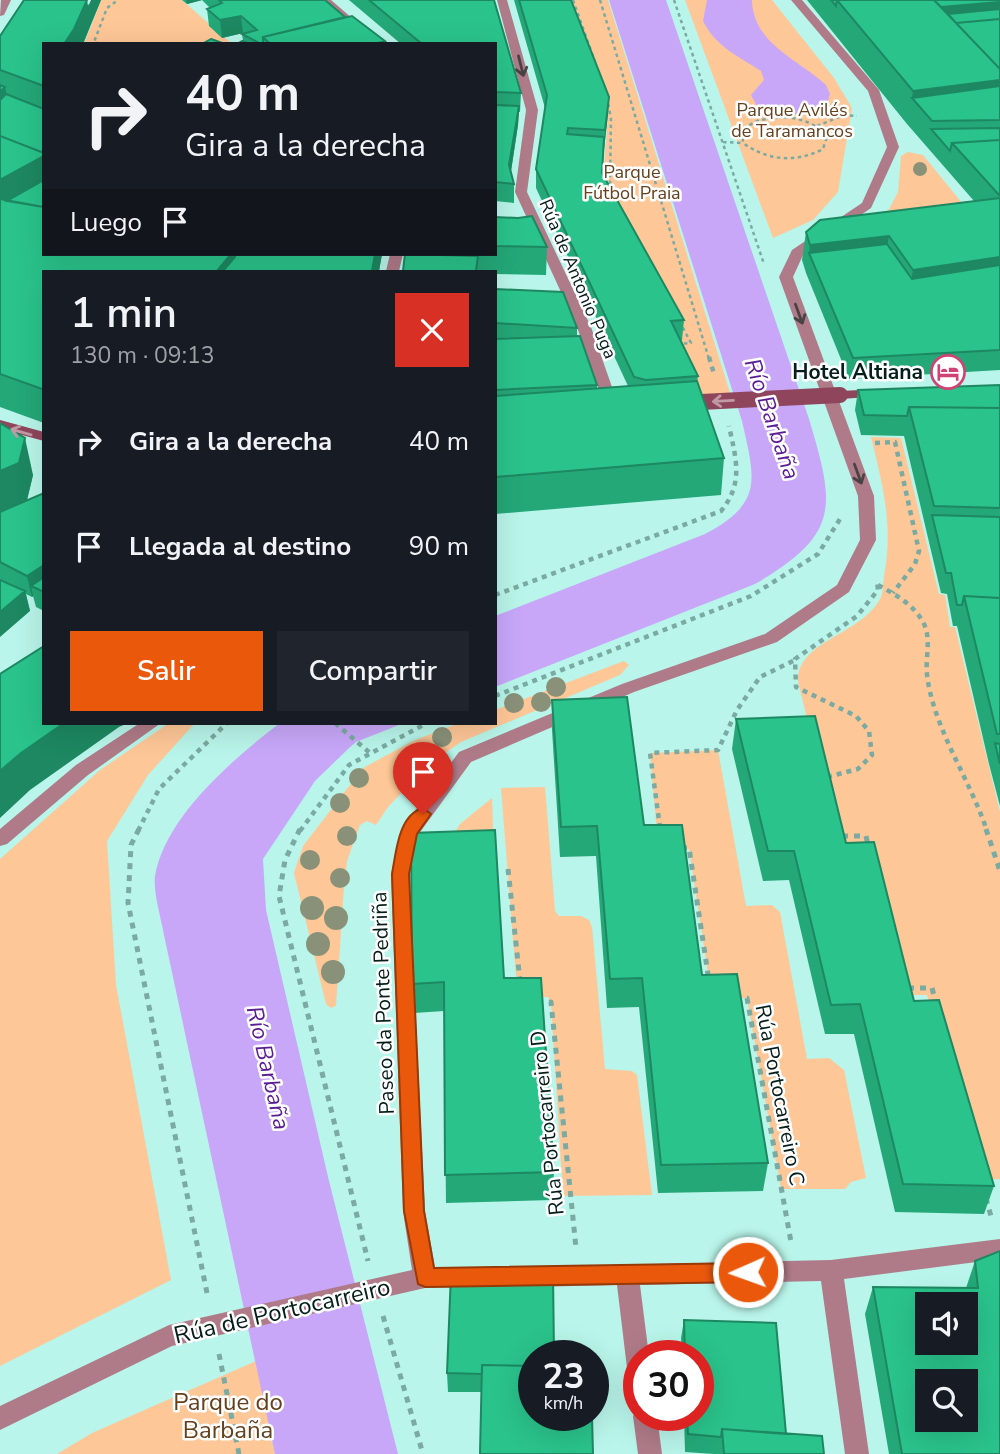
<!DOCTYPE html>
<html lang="es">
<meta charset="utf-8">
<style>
:root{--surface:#171b24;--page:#20242c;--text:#f1f3f6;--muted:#9ea1a6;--accent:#ea580c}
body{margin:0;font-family:"Nunito Sans",sans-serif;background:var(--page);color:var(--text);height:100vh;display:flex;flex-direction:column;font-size:26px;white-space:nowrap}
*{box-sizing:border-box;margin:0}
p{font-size:23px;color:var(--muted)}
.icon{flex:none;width:38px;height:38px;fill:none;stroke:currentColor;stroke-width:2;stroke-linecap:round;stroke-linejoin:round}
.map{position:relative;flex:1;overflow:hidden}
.drawer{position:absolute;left:42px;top:270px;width:455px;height:455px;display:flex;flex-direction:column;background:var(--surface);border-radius:0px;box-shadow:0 7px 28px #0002}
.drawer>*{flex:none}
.hud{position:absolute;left:42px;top:42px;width:455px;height:214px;border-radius:0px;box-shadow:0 7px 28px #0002;background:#171b24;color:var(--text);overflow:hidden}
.controls{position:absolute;left:915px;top:1292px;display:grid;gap:14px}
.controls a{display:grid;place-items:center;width:63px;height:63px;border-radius:0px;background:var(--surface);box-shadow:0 7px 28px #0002;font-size:35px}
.speed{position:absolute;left:518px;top:1340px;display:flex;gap:14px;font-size:35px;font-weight:700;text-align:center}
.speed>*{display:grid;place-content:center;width:91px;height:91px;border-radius:50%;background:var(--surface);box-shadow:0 7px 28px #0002;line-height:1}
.speed small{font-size:18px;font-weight:400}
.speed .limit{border:10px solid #d22;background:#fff;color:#111}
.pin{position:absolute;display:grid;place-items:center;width:60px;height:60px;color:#fff;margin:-72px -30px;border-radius:50% 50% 50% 0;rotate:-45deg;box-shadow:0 0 7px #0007}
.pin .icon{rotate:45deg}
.me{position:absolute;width:77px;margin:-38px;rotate:268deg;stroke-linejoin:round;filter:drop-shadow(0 0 5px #0008)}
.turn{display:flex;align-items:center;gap:24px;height:147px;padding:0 28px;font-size:32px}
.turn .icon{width:91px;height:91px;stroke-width:2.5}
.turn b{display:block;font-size:49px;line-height:60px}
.then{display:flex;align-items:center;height:66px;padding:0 28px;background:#0003;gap:14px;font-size:26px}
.round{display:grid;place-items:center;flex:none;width:74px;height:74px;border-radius:0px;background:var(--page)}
.head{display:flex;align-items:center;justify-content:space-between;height:119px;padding:0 28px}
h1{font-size:42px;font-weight:600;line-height:52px}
.primary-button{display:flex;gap:14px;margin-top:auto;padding:14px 28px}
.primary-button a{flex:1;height:80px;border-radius:0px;background:var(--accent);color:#fff;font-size:28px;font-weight:600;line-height:80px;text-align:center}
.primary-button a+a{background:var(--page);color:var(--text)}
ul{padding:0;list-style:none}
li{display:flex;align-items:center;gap:21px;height:105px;padding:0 28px}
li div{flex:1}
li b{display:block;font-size:26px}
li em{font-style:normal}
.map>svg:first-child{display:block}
.green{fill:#fec797}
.water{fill:#c8a7f9}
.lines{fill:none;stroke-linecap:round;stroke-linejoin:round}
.path-far2{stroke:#7aaaa1;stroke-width:2.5;stroke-dasharray:3.5 3.5;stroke-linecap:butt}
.path-far1{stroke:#7aaaa1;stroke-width:4.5;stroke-dasharray:5 5;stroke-linecap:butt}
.path{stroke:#7aaaa1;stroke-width:5;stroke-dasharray:6 6;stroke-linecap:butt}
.street{fill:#af7b88;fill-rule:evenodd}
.secondary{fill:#8f465c;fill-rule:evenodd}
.secondary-bridge{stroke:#8f465c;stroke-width:16}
.tree{fill:#8a9179}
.wall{fill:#24a878}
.shaded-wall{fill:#1d8861}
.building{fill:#2ac38b;stroke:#1d8861;stroke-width:2;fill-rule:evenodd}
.oneway{stroke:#494346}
.oneway2{stroke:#c199a5}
.route{fill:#ea580c;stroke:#983908;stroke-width:2}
.labels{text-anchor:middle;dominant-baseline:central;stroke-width:5;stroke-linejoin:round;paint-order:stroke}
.far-park-label{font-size:18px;fill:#64401c;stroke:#fff}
.far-street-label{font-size:18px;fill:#051e1a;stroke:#fff}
.poi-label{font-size:21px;font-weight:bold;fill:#051e1a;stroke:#fff;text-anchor:end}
.street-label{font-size:21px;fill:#051e1a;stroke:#fff}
.water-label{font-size:23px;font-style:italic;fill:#5b1d93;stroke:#fff}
.near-street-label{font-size:24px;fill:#051e1a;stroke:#fff}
.near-park-label{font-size:24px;fill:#64401c;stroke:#fff}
</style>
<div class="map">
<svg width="1000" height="1454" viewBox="0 0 1000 1454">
<rect width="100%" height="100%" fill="#b9f5ea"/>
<!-- green -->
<path class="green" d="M101,0h81l50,44h-148z
M565,0h43l122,393 -34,3 -26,-55 12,-2 -80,-147 6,-77z
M685,0h87l62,78 18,30 -14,84 -25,28 -40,18z
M908,152l15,3 52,64h-91l14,-27 3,-36z
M871,437l30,1 38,156 6,1 5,32h5l45,185v367l-24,1 -49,-185h-28l-62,-151 -39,-163c-1,-41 65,-46 83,-84 3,-8 2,-19 4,-27 8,-46 -3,-88 -14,-133z
M624,661l5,4 -9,10 -159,67 -32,22 -41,43 -12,18 -9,-4 -7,4 -13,36 -3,26 -8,119 -5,2 -5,-4 -32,-131 9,-27 60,-78 50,-27 46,-18h36v-13z
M169,723h26l-47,52 -41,66 9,144 55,295 -171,86v-507l100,-89z
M718,750l28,156 26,-1 8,7 27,147 22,-1 15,12 22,108 -15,4 -6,7h-64l-34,-191h-23l-13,-5 -22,-144h-20l-11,-5 -8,-91z
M545,787l10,124 4,5h22l8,4 3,7 13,142 27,2 5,4 15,120 -89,1 -12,-194 -3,-5h-23l-8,-8 -16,-201z
M492,798l2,56 -45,-12 11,-18z
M256,1361l19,93h-218l35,-21z"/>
<!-- water -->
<path class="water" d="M609,0h57l143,419c26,87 32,115 -54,165l-260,103v-71l210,-82c59,-31 50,-55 37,-113z
M707,0h45c1,44 46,59 74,85l4,9 -3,10c-22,17 -46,10 -70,2l-6,-11 13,-15 -3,-9c-23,-15 -45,-24 -58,-50z
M280,723h124l-48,19 -8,7 -33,32 -52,78 3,51 63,271 69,273h-123l-111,-519c-3,-18 -11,-42 -9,-59 10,-59 79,-118 125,-153z"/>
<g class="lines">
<!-- path-far2 -->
<path class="path-far2" d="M573,0l22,62
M600,0l109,359
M674,0l90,264
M99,44l-5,-2 13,-34 11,-8
M607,97l4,22 -1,69
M785,117c17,2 30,6 42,19l-4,13c-27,14 -55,12 -80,-6l-1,-14 17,-9z
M817,126l27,-11 13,1
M723,142l20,1
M677,344l14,-1 -9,-17"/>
<!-- path-far1 -->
<path class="path-far1" d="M709,357l5,17
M875,443l20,-1 24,109 -4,13 -22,29
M878,585c18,10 35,19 45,37 9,16 2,36 4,53 7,55 43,104 60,156
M495,595l226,-84c23,-28 15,-52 8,-85
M495,696l256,-100 67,-42 22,-35
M335,723l35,30
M827,777l31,-8 14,-14 -3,-24 -13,-15 -60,-29 -1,-28 62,-43 21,-26 -1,-9
M660,828l-10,-75 68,-3 19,-40 23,-33 35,-17
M138,831l21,-42 68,-66
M300,831l49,-66 78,-42"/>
<!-- path -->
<path class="path" d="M139,829l-8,16 -3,58 80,395
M300,829l-15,31 -6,36 89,365
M986,829l14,42
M842,836h24l2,9
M681,848h8l20,133
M508,869l12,112
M908,988h24l4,15
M735,996l12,2 44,244
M537,1003l14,-1 25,246
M986,1198l6,22
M383,1316l40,138
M219,1354l20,100"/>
<!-- street -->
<path class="street" d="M1,0h10l-7,15 -4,1z
M320,0h11l51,44h-12z
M497,0h10l31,110 -11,82 64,135 28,80 -2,3 -5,1 -7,-4 -28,-80 -62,-135 11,-82z
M791,0h11l77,90 20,57 -28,61 -68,47 -10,22 81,219 2,44 -27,52 -72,50 -143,50 -163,70 -53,73 -9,39 16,337 10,56h40l8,3 3,7 -3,7 -8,3 -50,1 -253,58 -172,84v-24l169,-81 243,-55 -9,-59 -12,-337 11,-46 57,-76 163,-68 143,-50 72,-49 23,-45 -2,-44 -79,-219 13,-27 70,-47 25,-56 -19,-56z
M390,254h13l-4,17h-13z
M140,723h21l-73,52 -81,69 -7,2v-17l76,-64z
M1000,1239v20l-156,20 25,175h-24l-24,-173 -181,4 9,71h-10v23l-8,-3 -4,-8 -10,-83 -86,2 -8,-3 -3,-7 3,-7 8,-3 300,-7z
M639,1407v9h18l5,38h-24l-5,-38z"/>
<!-- secondary -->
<path class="secondary" d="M881,389l7,4 -2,3 -46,3 -7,-4 7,-4z
M0,420l44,12v9l-44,-12z"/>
<!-- secondary-bridge -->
<path class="secondary-bridge" d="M682,403l158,-8"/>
</g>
<!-- trees -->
<g class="tree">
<circle cx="920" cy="169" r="7"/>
<circle cx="556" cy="687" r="10"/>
<circle cx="541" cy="702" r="10"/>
<circle cx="514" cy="703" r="10"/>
<circle cx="442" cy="737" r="10"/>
<circle cx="359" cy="778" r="10"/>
<circle cx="407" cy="779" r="10"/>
<circle cx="340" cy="803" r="10"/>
<circle cx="347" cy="836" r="10"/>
<circle cx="310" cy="860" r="10"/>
<circle cx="340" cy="878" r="10"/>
<circle cx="312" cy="908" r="12"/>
<circle cx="336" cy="918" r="12"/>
<circle cx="318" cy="944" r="12"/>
<circle cx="333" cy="972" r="12"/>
</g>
<!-- wall -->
<path class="wall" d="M101,0l-18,44h-39v210h338l-3,17h-335v152l-44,-16v-371z
M182,0h143l20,17 40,27h-148l6,-3 -1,-7 1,-1 -21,5 -13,-12 -2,-17 3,-1 -8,-8 -15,4z
M349,0h145l27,93 -1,19h-1l-1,13 -7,46 3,13v19l-19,-2v-157h-94z
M514,0h57l38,97 -7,76 82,147 -2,20h-2l18,36 -1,6 27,76 -3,37 -226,19v-225l82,39v8l20,49v3l31,-2 -92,-198v-19l9,-61z
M807,0h193v370l-151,9 -43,-106 -4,-13 4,-28 168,-31 -67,-77z
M495,217l52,30 -1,28 -51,-1v-3h-92l2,-17h90z
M1000,385v421l-11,-42 -32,-138h-4l-6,-32 -6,-1 -37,-157 -43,-1 -6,-25 3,-20z
M0,423l33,52 -6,25 17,-7v118l-8,-4 -3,-11 -1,1 -6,-3 4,17 -25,-28 -5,-3z
M552,700l92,125 58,150 66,188 -5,28 -105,2 -19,-186 -32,1 -11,-152 -36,1 -8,-127z
M736,719l110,124 148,343 -10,28 -89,-2 -41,-178h-29l-36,-154 -26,1 -31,-132z
M504,978l50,194 -2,28 -106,3 -2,-192 -30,2 -2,-29z
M975,1261l25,193h-111l-24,-140 8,-27 93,1z
M684,1320l102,114 38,20h-110l-29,-2 -1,-36h14v-60h-16l-1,-18z
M534,1356l-53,36h-33l-1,-19z"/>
<!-- shaded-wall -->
<path class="shaded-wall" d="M87,0l4,24 -8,20h-19z
M91,0h10l-10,24 -3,-17z
M186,0h16l-15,4z
M1000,2v24l-44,4 -21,-22z
M241,16l2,17 -21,5 -2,-18z
M1000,80v32l-88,-14 1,-7z
M5,87l7,34 -12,10v-39z
M609,97l-1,18 -4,34 1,-19z
M519,106l-1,19 -9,59v-19z
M44,156v37l-44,13v-26z
M889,236l-5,28 -75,-11 -3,20 4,-28z
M231,254h15l-9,17h-20z
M375,254h7l-3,17h-7z
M1000,257v27l-92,15 5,-29z
M25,438l8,37 -6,25 -27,12v-41z
M44,565v24l-13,-3 2,10 -1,1 -5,-21z
M25,591l5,20 -30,26v-25z
M64,723h64l-9,4 -89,63 -30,28v-47l21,-18z"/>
<!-- building -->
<path class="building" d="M24,0h63l-13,29 -10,15h-20v42l-44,-16v-34z
M219,0h106l20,17 -82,20v7h-2l-19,-10 15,-4 -16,-14 -21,4 -13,-11 15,-6z
M369,0h125l27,93 -26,-1v-48h-73z
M519,0h52l38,97 -4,33 -37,-2 -1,6 37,3 -2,36 82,147 -13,1 27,55 -52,4 -12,-3 -98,-208 11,-74z
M831,0h6l-1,6z
M837,0h97l66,69v11l-87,11z
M934,0h66v2l-59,5z
M1000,9v10l-44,4 -8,-9z
M352,16l33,25 -10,3h-105l-7,-7z
M1000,19v50l-44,-46z
M211,39l14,5h-23z
M242,41l9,3h-14z
M0,85l5,2 -5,5z
M1000,86v34l-68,1 -20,-23z
M6,94l38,15v44l-44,-17v-36z
M495,105l24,1 -10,59 5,19 -19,-2z
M1000,128v12l-48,3 -2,8 -19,-22z
M0,136l44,17v3l-44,24z
M1000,140v56l-48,-53z
M44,180v27l-37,-6z
M1000,198v59l-87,13 -24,-34 -79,9 -4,-13 14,-12z
M0,199l44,8v47h187l-14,17h-173v118h-2l-42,-15z
M532,216l15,31 -52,-1v-29l23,1z
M887,244l25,35 88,-14v85l-147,8 -44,-105z
M235,254h140l-3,17h-149l12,-14z
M405,254l73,2 -2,15h-73z
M495,289l68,3 14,36 -82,-5z
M580,336l17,49 -102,5v-51z
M697,381l27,77 -229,19v-81z
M1000,385v23l-91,-1 -2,9 -43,-1 -6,-25z
M909,407l91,1v100l-66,-2z
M0,423l25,15 -6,25 -19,8z
M44,493v72l-17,11 -27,-14v-50z
M932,515l68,2v81l-36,-2 -2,9h-5l-6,-32h-5z
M44,577v15l-13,-6z
M0,580l25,11 -25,21z
M964,596l36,2v136h-3z
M44,646v77h20l-43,30 -21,18v-97z
M627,697l17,128h38l20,150 35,-1 31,189 -107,2 -19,-187 -32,1 -13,-153 -36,1 -9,-127z
M815,716l31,127 28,-1 40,159 25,-1 55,186 -91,-2 -43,-180 -29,1 -37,-154h-26l-32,-132z
M995,743l5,1v20z
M495,830l9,148h37l13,194 -109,3 -1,-193 -32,2 -1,-151z
M1000,1251v203h-98l-29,-167 105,1 -3,-27zM928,1304h38v38h-38zM928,1381h38v38h-38z
M553,1272l1,84h-20v10l-52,-1v9l-35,-1 4,-100z
M684,1320l92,3 10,111 -64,-5 -1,8 -33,-3 -1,-18h11v-60h-13z
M482,1365l52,1v50h58l1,38h-113z
M722,1429l100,7 2,18h-100z"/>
<!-- one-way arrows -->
<defs><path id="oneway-shaft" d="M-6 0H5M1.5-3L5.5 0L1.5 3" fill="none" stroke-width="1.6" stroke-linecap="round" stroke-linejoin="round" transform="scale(1.75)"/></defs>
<g class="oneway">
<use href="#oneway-shaft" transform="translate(521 66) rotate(76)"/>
<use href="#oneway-shaft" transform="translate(799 314) rotate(70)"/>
<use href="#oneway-shaft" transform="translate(858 474) rotate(70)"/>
</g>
<g class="oneway2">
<use href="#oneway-shaft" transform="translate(723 401) rotate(177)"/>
<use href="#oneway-shaft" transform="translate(21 432) rotate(-164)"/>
</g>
<!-- route -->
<path class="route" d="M423,808l8,6 -14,20 -8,40 15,337 10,57 314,-5 7,3 3,6 -3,7 -7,3 -323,5 -7,-3 -14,-73 -12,-337c4,-21 6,-59 31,-66z"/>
<!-- icons -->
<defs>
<g id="hotel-ring" transform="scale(1.75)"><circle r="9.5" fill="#fff" stroke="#ce4274" stroke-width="1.5"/><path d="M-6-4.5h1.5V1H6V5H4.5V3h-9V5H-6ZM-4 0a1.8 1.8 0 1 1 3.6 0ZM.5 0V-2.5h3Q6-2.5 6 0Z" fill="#ce4274"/></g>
</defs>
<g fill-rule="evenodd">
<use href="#hotel-ring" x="948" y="372"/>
</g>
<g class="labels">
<!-- far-park labels -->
<g class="far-park-label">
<text x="792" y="110">Parque Avilés<tspan x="792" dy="21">de Taramancos</tspan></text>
<text x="632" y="172">Parque<tspan x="632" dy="21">Fútbol Praia</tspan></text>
</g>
<!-- far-street labels -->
<g class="far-street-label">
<text transform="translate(578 279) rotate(67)">Rúa de Antonio Puga</text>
</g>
<!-- poi labels -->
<g class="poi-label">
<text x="923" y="372">Hotel Altiana</text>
</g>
<!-- street labels -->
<g class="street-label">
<text transform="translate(383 1003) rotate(-92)">Paseo da Ponte Pedriña</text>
<text transform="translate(780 1095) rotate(79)">Rúa Portocarreiro C</text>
<text transform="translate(547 1123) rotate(-96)">Rúa Portocarreiro D</text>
</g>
<!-- water labels -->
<g class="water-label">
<text transform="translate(772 419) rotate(71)">Río Barbaña</text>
<text transform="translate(268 1068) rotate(77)">Río Barbaña</text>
</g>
<!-- near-street labels -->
<g class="near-street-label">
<text transform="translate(282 1311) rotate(-13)">Rúa de Portocarreiro</text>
</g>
<!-- near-park labels -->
<g class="near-park-label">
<text x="228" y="1402">Parque do<tspan x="228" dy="28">Barbaña</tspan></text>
</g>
</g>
</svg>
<div class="controls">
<a><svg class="icon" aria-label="sound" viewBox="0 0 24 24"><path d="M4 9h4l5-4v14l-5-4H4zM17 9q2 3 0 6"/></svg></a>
<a><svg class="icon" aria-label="search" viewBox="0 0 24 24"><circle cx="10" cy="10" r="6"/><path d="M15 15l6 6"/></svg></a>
</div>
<div class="speed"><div>23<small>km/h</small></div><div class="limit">30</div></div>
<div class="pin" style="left:423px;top:814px;background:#d93025"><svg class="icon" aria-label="arrive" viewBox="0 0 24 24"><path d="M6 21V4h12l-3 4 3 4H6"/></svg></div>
<svg class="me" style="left:748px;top:1272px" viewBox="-20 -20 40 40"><circle r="17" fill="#ea580c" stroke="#fff" stroke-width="3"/><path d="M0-11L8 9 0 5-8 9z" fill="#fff"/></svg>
<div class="hud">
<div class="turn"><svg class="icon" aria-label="right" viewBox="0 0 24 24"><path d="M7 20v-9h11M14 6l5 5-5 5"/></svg><div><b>40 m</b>Gira a la derecha</div></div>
<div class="then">Luego<svg class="icon" aria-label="arrive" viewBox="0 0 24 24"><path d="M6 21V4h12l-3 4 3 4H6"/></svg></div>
</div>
<section class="drawer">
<div class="head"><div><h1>1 min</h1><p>130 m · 09:13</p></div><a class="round" style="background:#d93025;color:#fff"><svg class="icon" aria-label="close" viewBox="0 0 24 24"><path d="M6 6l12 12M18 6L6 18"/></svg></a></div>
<ul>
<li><svg class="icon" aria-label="right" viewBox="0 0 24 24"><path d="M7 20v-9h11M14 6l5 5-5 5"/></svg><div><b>Gira a la derecha</b></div><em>40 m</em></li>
<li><svg class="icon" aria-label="arrive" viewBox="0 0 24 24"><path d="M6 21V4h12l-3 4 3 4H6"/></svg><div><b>Llegada al destino</b></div><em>90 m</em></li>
</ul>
<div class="primary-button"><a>Salir</a><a>Compartir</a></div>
</section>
</div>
